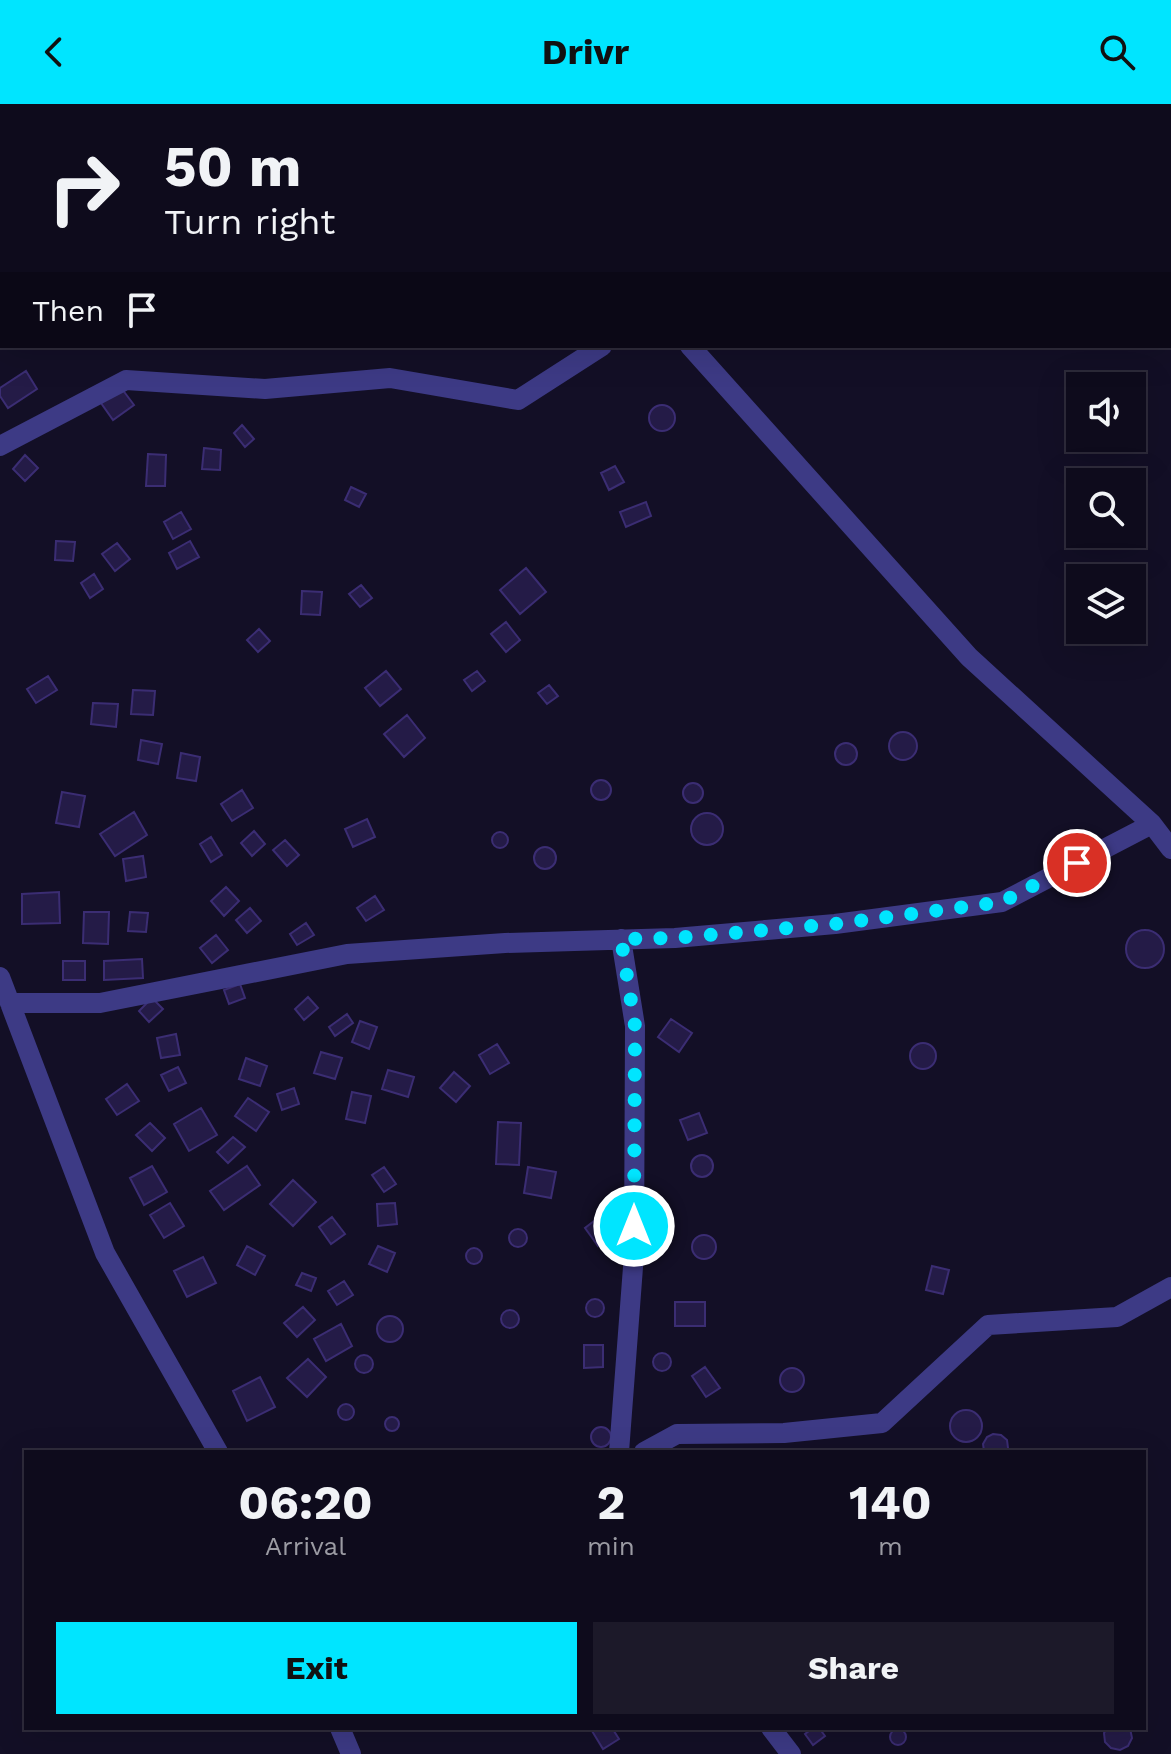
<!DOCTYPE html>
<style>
:root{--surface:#0e0b1c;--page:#1c1929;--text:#f1f3f6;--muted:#9b9ba3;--line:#2e2b3b;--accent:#00e5ff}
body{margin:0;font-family:"Work Sans",sans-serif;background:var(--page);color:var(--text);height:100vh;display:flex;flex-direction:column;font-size:30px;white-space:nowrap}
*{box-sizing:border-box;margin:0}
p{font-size:26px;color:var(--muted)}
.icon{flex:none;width:44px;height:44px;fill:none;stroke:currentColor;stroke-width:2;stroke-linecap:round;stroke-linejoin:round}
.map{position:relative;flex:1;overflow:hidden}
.details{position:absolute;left:24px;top:1346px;width:1122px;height:280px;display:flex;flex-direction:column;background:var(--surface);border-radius:0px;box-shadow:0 8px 32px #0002,0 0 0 2px var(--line)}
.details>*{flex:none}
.top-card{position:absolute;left:0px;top:0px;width:1172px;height:244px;box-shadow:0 8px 32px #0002,0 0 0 2px var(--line);background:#0e0b1c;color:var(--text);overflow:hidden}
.tools{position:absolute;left:1066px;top:268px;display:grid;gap:16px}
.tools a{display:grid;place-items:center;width:80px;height:80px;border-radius:0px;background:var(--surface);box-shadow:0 8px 32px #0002,0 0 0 2px var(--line);font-size:40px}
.pin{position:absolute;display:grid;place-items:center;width:68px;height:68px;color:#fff;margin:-34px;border:4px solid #fff;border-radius:50%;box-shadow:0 2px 8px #0007}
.me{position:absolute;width:88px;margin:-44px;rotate:0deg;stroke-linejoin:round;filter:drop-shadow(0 0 6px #0008)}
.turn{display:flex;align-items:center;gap:28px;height:168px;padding:0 32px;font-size:36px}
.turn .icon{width:104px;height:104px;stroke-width:2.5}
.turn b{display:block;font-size:56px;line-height:68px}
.then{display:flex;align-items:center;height:76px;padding:0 32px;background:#0003;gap:16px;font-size:30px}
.eta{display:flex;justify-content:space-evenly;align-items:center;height:136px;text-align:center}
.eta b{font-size:48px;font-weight:700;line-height:56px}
.button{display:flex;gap:16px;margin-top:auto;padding:16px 32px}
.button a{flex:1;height:92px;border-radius:0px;background:var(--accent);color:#111;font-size:32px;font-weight:700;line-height:92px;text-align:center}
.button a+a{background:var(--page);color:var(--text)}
header{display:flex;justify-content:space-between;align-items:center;height:104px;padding:0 32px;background:var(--accent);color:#111;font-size:36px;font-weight:700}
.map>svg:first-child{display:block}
.building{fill:#241b47;stroke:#3b2d73;stroke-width:2}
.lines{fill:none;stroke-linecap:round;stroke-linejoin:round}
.street{stroke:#3d3a85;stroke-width:20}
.route{stroke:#00e5ff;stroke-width:14;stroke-dasharray:0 25.2}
</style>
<header><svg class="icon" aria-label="back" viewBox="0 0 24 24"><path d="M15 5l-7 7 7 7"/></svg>Drivr<svg class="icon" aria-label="search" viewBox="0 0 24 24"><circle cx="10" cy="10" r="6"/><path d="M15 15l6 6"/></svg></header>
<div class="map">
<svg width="1171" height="1650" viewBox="0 0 1171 1650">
<rect width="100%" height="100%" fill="#130f26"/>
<!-- building -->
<path class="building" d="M26,267l11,18 -29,19 -8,-12v-8z
M122,285l12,16 -21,15 -12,-17z
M649 314a13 13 0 1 1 26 0a13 13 0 1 1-26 0Z
M242,321l12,14 -9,8 -11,-14z
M204,344l17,2 -1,20 -18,-1z
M148,350l18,1 -1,31h-19z
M25,351l13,13 -13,13 -12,-12z
M615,362l9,16 -15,8 -8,-17z
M351,383l15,7 -7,13 -14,-7z
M646,398l5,14 -25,11 -6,-15z
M181,408l10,17 -18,10 -9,-17z
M56,437l19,1 -2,19 -18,-1z
M190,437l9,16 -22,12 -8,-16z
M117,439l13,16 -15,12 -13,-17z
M526,464l20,24 -26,22 -20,-24z
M94,470l9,15 -13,9 -9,-15z
M361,481l11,13 -12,9 -11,-13z
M302,487l20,1 -2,23 -19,-1z
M506,518l14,18 -14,12 -15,-18z
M259,525l11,12 -12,11 -11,-12z
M386,567l15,18 -21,17 -15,-18z
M477,567l8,10 -13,10 -8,-11z
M48,572l9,14 -21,13 -9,-14z
M549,581l9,11 -11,8 -9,-11z
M133,586l22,1 -2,24 -22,-1z
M93,599l25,1 -2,23 -25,-3z
M407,611l18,23 -21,19 -20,-23z
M889 642a14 14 0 1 1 28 0a14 14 0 1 1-28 0Z
M141,636l21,4 -4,20 -20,-4z
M835 650a11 11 0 1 1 22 0a11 11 0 1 1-22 0Z
M181,649l19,4 -4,24 -19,-3z
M591 686a10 10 0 1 1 20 0a10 10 0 1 1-20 0Z
M683 689a10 10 0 1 1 20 0a10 10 0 1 1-20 0Z
M242,686l11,18 -21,13 -11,-17z
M62,688l23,4 -6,31 -23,-4z
M134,708l13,23 -32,21 -15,-22z
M691 725a16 16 0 1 1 32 0a16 16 0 1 1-32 0Z
M367,715l8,18 -22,10 -8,-18z
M254,727l11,13 -13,12 -11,-13z
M492 736a8 8 0 1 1 16 0a8 8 0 1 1-16 0Z
M211,733l11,18 -11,7 -11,-18z
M285,736l14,15 -12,11 -14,-16z
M534 754a11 11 0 1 1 22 0a11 11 0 1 1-22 0Z
M143,752l3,21 -20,4 -3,-22z
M226,783l13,14 -15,15 -13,-15z
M59,788l1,31 -38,1v-30z
M375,792l9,14 -18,11 -9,-13z
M250,804l11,13 -14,12 -11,-13z
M84,808h25l-1,32 -25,-1z
M130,808l18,1 -2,19 -18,-1z
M306,819l8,12 -17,10 -7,-11z
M1126 845a19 19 0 1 1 38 0a19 19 0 1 1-38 0Z
M216,831l12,15 -16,13 -12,-15z
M142,855l1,19 -39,2v-19z
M63,857h22v19h-22z
M240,880l5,14 -16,6 -5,-14z
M308,893l10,11 -14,12 -9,-11z
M152,894l11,11 -14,13 -10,-11z
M347,910l6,9 -18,13 -6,-9z
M671,915l21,14 -13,19 -21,-15z
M360,917l17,6 -8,22 -17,-7z
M176,930l4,21 -19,3 -4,-20z
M910 952a13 13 0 1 1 26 0a13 13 0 1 1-26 0Z
M497,940l12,19 -19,11 -11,-19z
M321,948l21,6 -7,21 -21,-6z
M246,954l21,8 -7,20 -21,-7z
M178,963l8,16 -17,8 -8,-16z
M388,966l26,7 -6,20 -26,-8z
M454,968l16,14 -14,16 -16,-14z
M127,980l12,17 -22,14 -11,-16z
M294,984l5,16 -17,6 -5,-16z
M352,988l19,4 -6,27 -19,-4z
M248,994l21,14 -13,19 -21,-15z
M201,1004l16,27 -28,16 -15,-27z
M699,1009l8,20 -19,7 -8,-20z
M498,1018l23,1 -2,42 -23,-1z
M150,1019l15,15 -13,13 -16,-16z
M233,1033l12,10 -17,16 -11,-11z
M691 1062a11 11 0 1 1 22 0a11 11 0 1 1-22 0Z
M152,1062l15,26 -23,13 -14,-27z
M247,1062l13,19 -36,25 -14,-19z
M384,1063l12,17 -12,8 -12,-17z
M528,1063l28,5 -5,26 -27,-5z
M293,1076l23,22 -23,24 -23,-22z
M170,1099l14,23 -20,12 -14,-23z
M395,1099l2,21 -19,2 -1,-22z
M332,1113l13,17 -14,10 -12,-17z
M598,1114l14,17 -14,11 -13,-18z
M509 1134a9 9 0 1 1 18 0a9 9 0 1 1-18 0Z
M692 1143a12 12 0 1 1 24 0a12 12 0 1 1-24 0Z
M247,1142l18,10 -10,19 -18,-10z
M378,1142l17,7 -8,19 -18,-8z
M466 1152a8 8 0 1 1 16 0a8 8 0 1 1-16 0Z
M203,1153l13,26 -29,14 -13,-26z
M932,1162l17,4 -6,24 -17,-4z
M302,1169l14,5 -5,13 -15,-6z
M344,1177l9,14 -16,10 -9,-14z
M586 1204a9 9 0 1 1 18 0a9 9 0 1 1-18 0Z
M675,1198h30v24h-30z
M303,1203l12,13 -18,17 -13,-14z
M501 1215a9 9 0 1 1 18 0a9 9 0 1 1-18 0Z
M377 1225a13 13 0 1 1 26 0a13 13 0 1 1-26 0Z
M341,1220l11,22 -26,15 -12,-22z
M584,1241h19v22l-19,1z
M653 1258a9 9 0 1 1 18 0a9 9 0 1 1-18 0Z
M355 1260a9 9 0 1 1 18 0a9 9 0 1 1-18 0Z
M308,1255l18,18 -19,20 -20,-19z
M705,1263l15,21 -14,9 -14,-21z
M780 1276a12 12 0 1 1 24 0a12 12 0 1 1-24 0Z
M260,1273l15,30 -28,14 -14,-30z
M338 1308a8 8 0 1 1 16 0a8 8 0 1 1-16 0Z
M950 1322a16 16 0 1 1 32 0a16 16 0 1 1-32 0Z
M385 1320a7 7 0 1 1 14 0a7 7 0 1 1-14 0Z
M591 1333a10 10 0 1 1 20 0a10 10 0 1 1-20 0Z
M993,1330l8,1 6,5 1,8 -3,4 -21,-1 -1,-7 4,-7z
M595,1624h17l7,11 -16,10 -11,-18z
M813,1624h6l6,8 -12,9 -8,-11z
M1107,1624h23l2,10 -4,8 -8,4 -9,-2 -6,-6 -1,-9z
M890 1633a8 8 0 1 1 16 0a8 8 0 1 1-16 0Z"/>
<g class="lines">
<!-- street -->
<path class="street" d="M485,0l2,2
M690,242l279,311 183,167 19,25
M0,342l126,-66 139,9 125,-11 128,22 84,-54
M0,873l105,276 113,199
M10,899h90l247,-49 158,-11 170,-5 160,-14 167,-22 150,-78
M619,1348l15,-198 1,-228 -14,-87
M644,1348l33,-18 107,-1 98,-10 106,-98 129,-8 54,-30
M340,1624l11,26
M771,1624l20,26"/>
</g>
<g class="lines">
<!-- route -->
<path class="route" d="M634,1122l1,-200 -14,-87 54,-1 160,-14 167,-22 75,-39"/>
</g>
</svg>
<div class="tools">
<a><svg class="icon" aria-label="sound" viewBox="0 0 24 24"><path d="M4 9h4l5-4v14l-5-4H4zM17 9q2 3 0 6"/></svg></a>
<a><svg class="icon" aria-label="search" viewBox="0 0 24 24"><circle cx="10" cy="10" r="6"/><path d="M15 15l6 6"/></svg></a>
<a><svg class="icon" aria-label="layers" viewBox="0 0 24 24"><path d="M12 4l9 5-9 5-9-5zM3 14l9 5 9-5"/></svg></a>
</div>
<div class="pin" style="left:1077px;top:759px;background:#d93025"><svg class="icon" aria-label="arrive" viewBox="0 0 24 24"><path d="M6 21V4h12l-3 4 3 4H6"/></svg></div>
<svg class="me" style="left:634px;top:1122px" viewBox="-20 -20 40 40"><circle r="17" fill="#00e5ff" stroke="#fff" stroke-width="3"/><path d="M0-11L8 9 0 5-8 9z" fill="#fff"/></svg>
<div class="top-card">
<div class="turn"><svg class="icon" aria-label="right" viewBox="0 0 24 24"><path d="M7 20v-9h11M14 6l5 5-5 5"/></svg><div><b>50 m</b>Turn right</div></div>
<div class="then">Then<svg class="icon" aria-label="arrive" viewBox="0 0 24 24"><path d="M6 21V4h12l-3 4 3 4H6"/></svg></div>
</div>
<section class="details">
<div class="eta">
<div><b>06:20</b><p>Arrival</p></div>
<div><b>2</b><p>min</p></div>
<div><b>140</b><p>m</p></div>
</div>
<div class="button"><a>Exit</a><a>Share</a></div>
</section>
</div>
